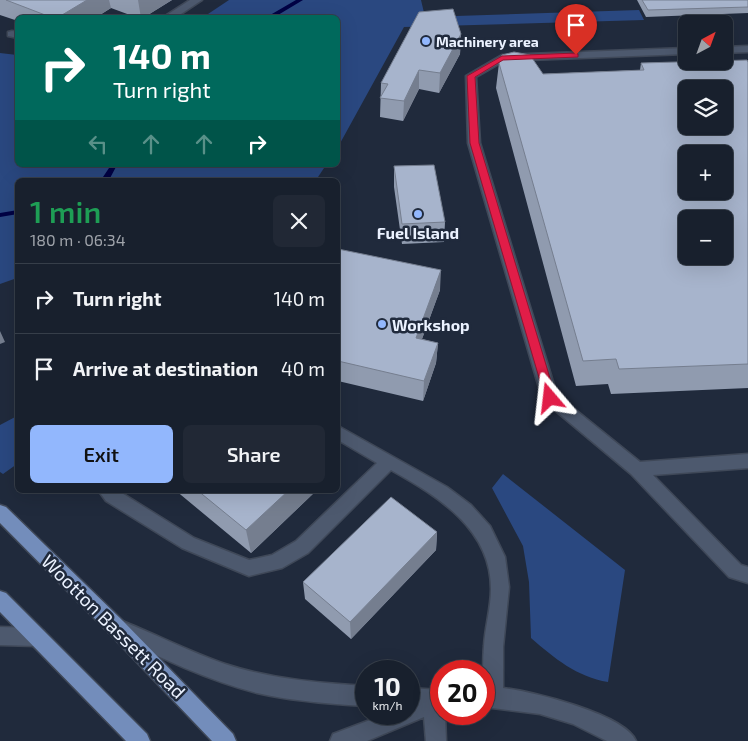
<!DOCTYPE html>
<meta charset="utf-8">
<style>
:root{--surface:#18202d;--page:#212835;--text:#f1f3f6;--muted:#9fa3aa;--line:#363e49;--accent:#92b7fd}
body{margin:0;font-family:"Exo 2",sans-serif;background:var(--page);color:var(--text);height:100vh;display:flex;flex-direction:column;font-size:19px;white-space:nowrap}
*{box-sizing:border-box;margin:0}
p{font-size:16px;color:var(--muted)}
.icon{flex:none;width:28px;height:28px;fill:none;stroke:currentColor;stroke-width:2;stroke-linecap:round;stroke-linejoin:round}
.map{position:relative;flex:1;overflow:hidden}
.side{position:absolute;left:15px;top:178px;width:325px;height:315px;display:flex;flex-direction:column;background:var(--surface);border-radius:8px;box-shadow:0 5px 20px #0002,0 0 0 1px var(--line)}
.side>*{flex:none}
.banner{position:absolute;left:15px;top:15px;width:325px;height:152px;border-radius:8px;box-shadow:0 5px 20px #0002,0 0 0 1px var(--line);background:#00695c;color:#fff;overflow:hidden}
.needle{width:32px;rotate:41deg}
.tools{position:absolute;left:678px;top:15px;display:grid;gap:10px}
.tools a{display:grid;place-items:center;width:55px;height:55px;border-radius:8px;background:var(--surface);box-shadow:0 5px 20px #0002,0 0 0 1px var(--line);font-size:25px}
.speed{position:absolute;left:355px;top:660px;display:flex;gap:10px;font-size:25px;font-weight:700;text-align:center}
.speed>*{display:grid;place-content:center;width:65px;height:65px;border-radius:50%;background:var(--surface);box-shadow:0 5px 20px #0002,0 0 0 1px var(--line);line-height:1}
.speed small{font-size:12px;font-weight:400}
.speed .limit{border:8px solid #d22;background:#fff;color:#111}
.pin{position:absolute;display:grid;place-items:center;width:42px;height:42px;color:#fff;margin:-51px -21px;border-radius:50% 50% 50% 0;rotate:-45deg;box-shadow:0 0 5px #0007}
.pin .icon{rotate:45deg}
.me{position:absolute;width:55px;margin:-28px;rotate:343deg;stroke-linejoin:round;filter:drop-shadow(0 0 4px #0008)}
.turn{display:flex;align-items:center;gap:18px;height:105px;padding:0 15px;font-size:22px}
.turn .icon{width:65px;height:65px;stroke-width:2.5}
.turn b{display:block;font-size:35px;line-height:42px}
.lanes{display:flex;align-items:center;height:48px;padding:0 15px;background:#0003;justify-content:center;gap:25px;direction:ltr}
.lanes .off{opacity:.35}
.round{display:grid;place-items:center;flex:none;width:52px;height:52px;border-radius:8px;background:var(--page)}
.overview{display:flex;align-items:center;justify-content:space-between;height:85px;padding:0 15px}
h1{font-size:30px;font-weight:600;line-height:38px;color:#1e9e55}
.action{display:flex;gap:10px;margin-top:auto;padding:10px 15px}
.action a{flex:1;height:58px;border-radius:8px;background:var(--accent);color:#111;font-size:20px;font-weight:600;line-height:58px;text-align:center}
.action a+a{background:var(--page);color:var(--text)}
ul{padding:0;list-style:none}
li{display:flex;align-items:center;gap:15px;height:70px;padding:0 15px;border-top:1px solid var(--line)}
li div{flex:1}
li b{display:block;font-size:19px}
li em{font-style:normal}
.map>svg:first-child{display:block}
.green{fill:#2a4880}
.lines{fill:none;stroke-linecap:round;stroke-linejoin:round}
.stream{fill:#000244;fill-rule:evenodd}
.minor-casing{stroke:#3f4858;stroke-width:3}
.major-casing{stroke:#3f4858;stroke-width:3}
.minor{fill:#4d596e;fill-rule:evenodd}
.major{fill:#738dbb;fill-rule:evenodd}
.wall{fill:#909baf}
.shaded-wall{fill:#757e8f}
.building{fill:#a7b4cc;stroke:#757e8f;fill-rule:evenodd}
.route{fill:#e11d48;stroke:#92132f}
.poi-dot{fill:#92b7fd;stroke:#202a3c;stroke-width:2}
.labels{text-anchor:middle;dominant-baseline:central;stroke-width:5;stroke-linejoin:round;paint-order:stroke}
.far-poi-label{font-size:14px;font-weight:bold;fill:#ebf2ff;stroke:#202a3c;text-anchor:start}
.poi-label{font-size:16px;font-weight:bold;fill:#ebf2ff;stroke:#202a3c}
.near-street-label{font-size:19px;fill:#ebf2ff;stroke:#202a3c}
</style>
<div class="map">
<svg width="748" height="741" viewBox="0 0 748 741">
<rect width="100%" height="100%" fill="#202a3c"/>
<!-- green -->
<path class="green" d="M229,0h192l4,17 214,-7 5,10 -240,7 -66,120v-129h-136z
M0,53l17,2 1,110h308l-10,15h-298l-1,98 -17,6z
M17,416v48l-14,10 -3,-2v-47z
M503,474l122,96 -17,112c-31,-5 -54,-24 -77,-44l-2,-56 -6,-36 -31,-58z"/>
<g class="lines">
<!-- stream -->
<path class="stream" d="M296,0h7l-30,18h-8z
M111,165h6l-8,15h-8z
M18,210v4l-18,3v-4z"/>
<!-- minor casing -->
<g class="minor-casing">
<path id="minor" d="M190,0h12l-27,18h-13z
M12,31l6,1v6l-10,-2v-4z
M748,46v6l-24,1v-6z
M686,48v6l-182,7 -28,16 4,66 77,252 83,67 108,-8v14l-95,7 88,90 7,2v16l-19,-6 -98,-103 -86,-72 -3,-4 -74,-255 -2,-67 36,-21z
M338,426l109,61 24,18 19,21 15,31 4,30 -6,60v41c28,3 122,26 133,53h-29l-34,-17 -33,-10 -56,-7c0,-21 -2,-40 0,-61 1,-19 7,-38 7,-57 0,-60 -52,-92 -100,-119l-83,83 -26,15 -33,8 -67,-28 -76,-47 -8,-11h19l77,48 55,22 23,-5 24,-14 81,-78 -39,-23z
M122,621c35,14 68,31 103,43 46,15 93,19 141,22v20c-36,-2 -74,-5 -109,-13 -50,-13 -96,-35 -142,-57l-2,-6 2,-6z
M0,627l37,1 7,3 2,6 -2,6 -7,3 -37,-1z
M409,688l32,2v24h4l1,27h-20l-2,-24 -57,24h-37l3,-7 53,-20h23z"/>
</g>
<!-- major casing -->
<g class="major-casing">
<path id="major" d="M0,505l6,2 117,114 110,113 3,7h-24l-103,-108 -109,-110z
M0,591l6,2 141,141 3,7h-24l-126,-129z"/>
</g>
<!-- minor -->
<use href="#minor" class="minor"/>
<!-- major -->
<use href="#major" class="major"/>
</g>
<!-- wall -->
<path class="wall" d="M0,0h172l-29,18h-5l-27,-10 -16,10h-77v3l-18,-6z
M637,0h111v13l-102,4z
M461,34l-1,20 -21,39 -20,-4 -16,32 -23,-4 1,-34z
M748,62v326l-137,6 -3,-10 -32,2 -80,-298 3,-25 44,11 97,-4 1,-7z
M394,166l51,56 -1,20 -42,2 -8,-57z
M338,249l102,41 -18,49 16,4 -2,20 -13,38 -85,-20z
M175,490h142l-66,63z
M437,532l-1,18 -85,89 -46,-40 -2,-17z"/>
<!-- shaded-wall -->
<path class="shaded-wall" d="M87,0h22l2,8 -16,10h-38z
M138,0h34l-29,18h-2z
M461,34l-1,20 -21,39 1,-20z
M419,70v19l-16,32 1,-20z
M441,270l-1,20 -25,68 1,-20z
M0,331l5,11 -5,2z
M438,343l-2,20 -13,38 1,-20z
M338,445l1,24 -1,1z
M289,490h28l-66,63 -5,-23z
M437,532l-1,18 -85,89 -1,-17z"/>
<!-- building -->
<path class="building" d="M6,0h81l-30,18h-4z
M642,0h106v7l-100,3z
M453,9l8,25 -21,39 -21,-3 -15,31 -24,-3 8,-14 -7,-1 38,-71z
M514,52l16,3 13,19 101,-4 -3,-7 106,-3 1,2v302l-129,5 -3,-10 -33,2 -84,-298 3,-8zM686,89h38v37h-38zM686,154h38v37h-38zM686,219h38v37h-38z
M434,165l11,57 -43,2 -8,-58z
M338,249l103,21 -25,68 22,5 -14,38 -86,-20z
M197,490h92l-43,40z
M391,497l46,35 -87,90 -47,-40z"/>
<!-- route -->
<path class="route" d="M576,53l2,1v3l-75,3 -28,17 4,66 77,255 -6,5 -5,-5 -75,-255 -3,-67 35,-20z"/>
<!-- markers -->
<g class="poi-dot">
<circle cx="426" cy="41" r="5"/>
<circle cx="418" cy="214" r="5"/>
<circle cx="382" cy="324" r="5"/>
</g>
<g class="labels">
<!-- far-poi labels -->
<g class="far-poi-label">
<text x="436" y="41">Machinery area</text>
</g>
<!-- poi labels -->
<g class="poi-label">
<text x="418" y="232">Fuel Island</text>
<text x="392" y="324" text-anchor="start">Workshop</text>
</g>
<!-- near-street labels -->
<g class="near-street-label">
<text transform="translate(114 626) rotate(45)">Wootton Bassett Road</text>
</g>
</g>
</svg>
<div class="tools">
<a><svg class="needle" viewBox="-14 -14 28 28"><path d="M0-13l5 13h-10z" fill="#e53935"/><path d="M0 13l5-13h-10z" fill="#9fa3aa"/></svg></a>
<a><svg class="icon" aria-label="layers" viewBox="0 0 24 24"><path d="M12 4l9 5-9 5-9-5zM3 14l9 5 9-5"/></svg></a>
<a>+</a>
<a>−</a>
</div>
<div class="speed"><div>10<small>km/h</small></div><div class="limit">20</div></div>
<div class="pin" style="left:576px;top:55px;background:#d93025"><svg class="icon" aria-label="arrive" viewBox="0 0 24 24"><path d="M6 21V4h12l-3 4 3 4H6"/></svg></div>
<svg class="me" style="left:550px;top:398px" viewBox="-20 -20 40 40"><path d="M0-17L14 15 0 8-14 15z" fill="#e11d48" stroke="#fff" stroke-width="4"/></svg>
<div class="banner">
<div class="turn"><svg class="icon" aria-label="right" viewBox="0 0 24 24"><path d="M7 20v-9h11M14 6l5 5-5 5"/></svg><div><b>140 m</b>Turn right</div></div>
<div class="lanes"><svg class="icon off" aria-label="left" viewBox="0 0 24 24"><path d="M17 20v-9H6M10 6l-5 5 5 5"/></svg><svg class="icon off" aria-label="ahead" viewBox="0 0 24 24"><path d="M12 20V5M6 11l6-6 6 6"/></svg><svg class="icon off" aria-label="ahead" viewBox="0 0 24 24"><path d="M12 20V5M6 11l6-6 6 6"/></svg><svg class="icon" aria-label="right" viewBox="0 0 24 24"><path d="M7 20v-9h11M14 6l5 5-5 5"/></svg></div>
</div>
<section class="side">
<div class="overview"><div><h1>1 min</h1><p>180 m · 06:34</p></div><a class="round"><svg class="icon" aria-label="close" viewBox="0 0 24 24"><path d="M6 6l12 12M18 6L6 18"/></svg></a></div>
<ul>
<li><svg class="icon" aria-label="right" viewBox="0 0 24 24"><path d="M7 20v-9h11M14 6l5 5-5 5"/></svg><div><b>Turn right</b></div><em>140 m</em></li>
<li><svg class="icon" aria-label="arrive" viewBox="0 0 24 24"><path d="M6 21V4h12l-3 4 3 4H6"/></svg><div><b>Arrive at destination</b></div><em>40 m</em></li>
</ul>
<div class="action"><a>Exit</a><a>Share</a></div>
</section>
</div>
